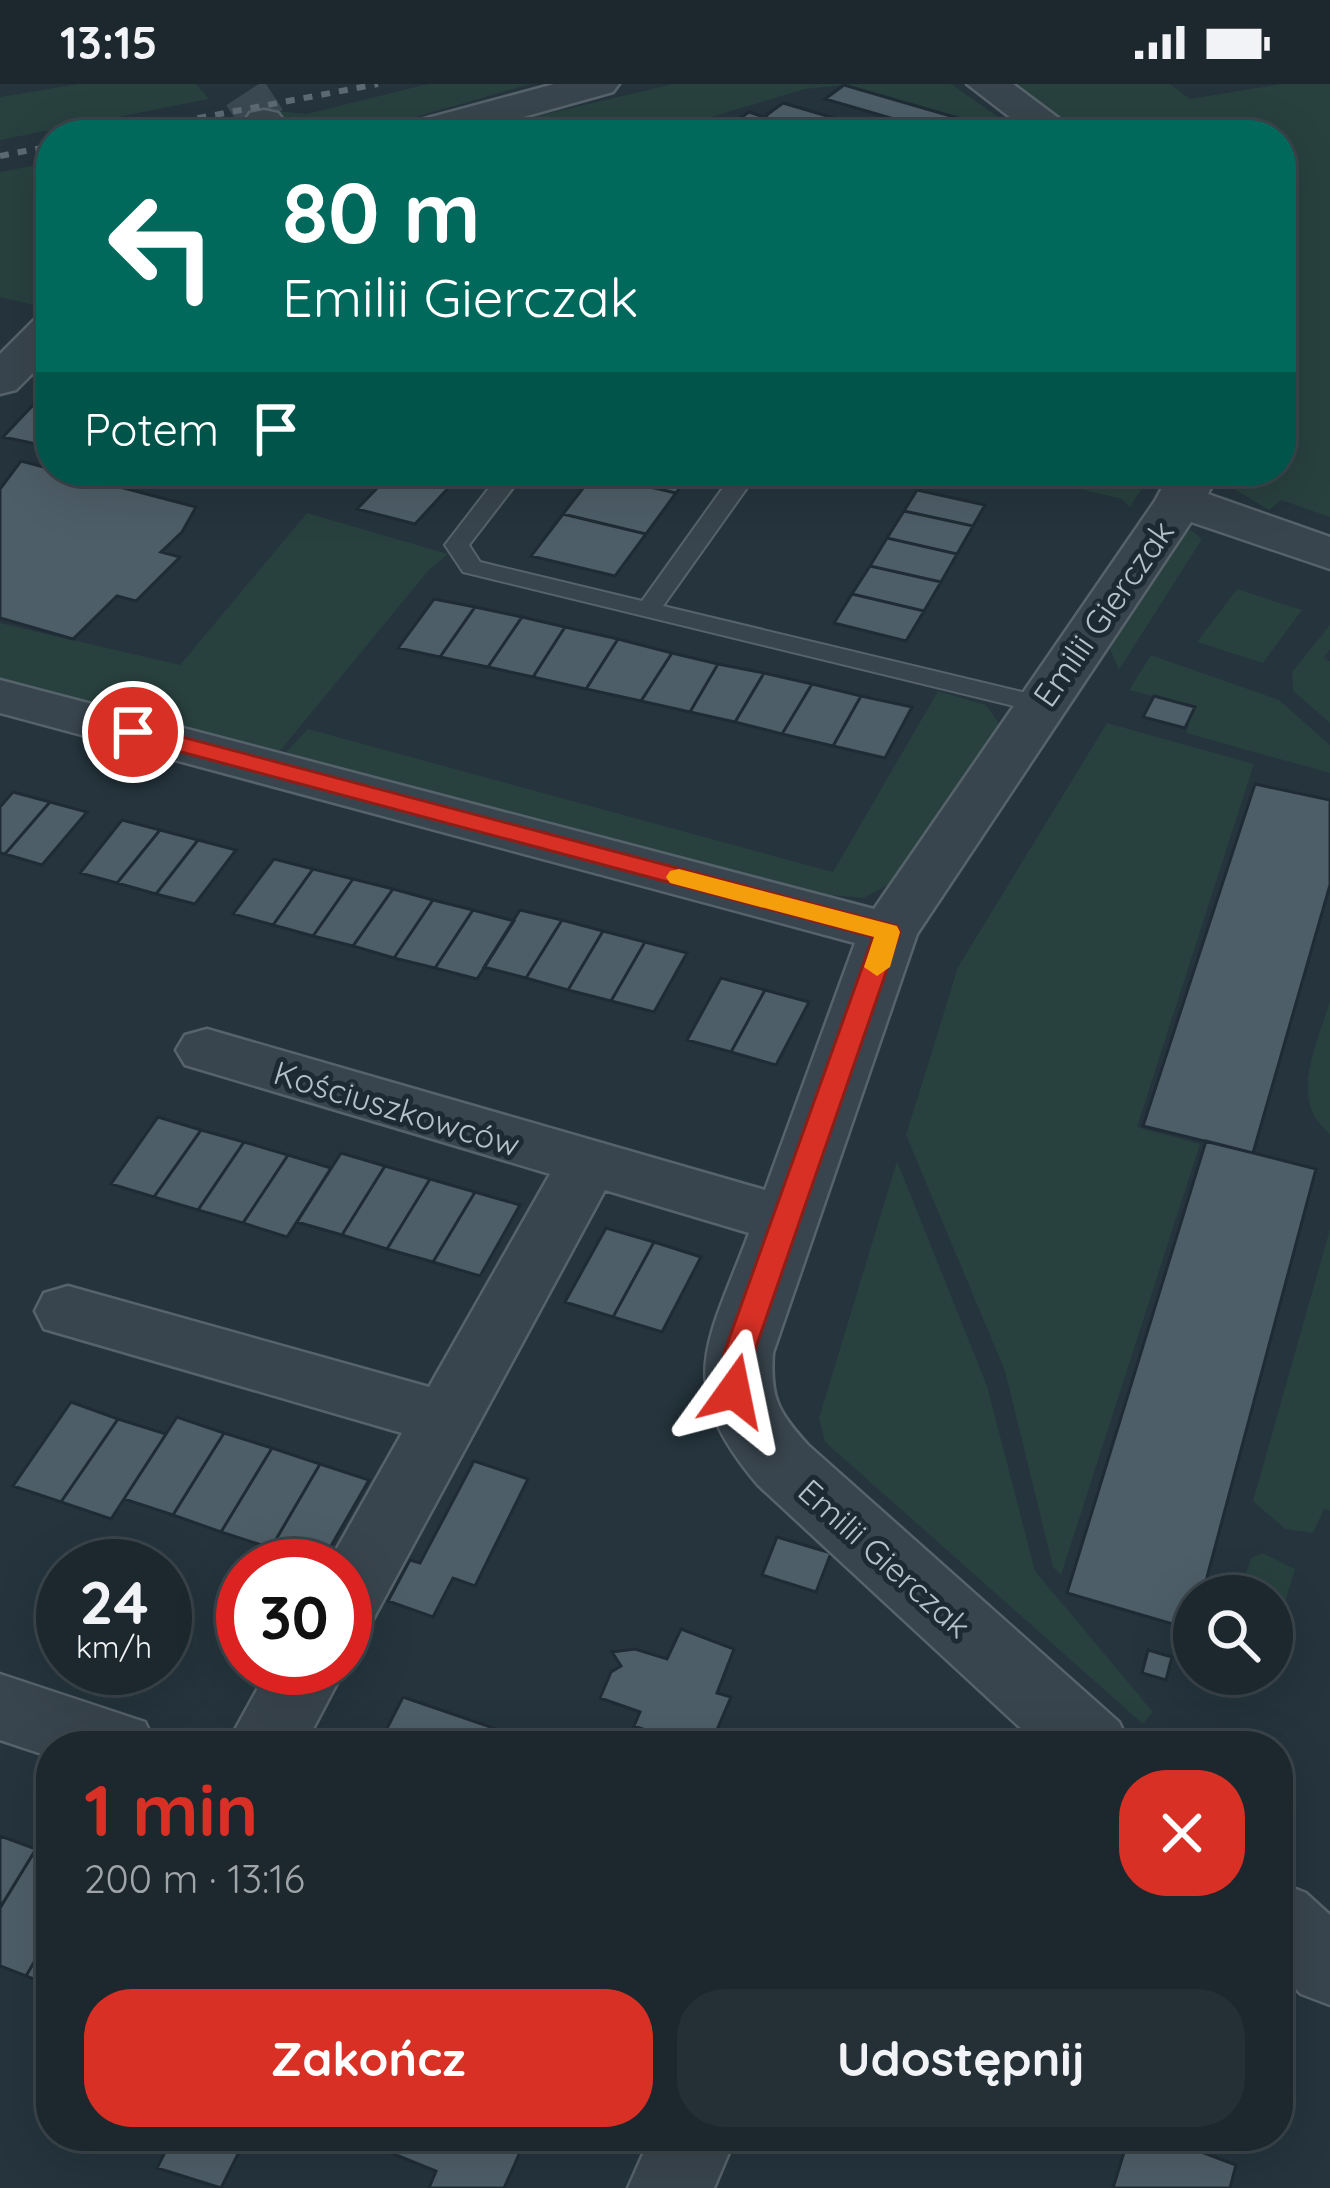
<!DOCTYPE html>
<html lang="pl">
<meta charset="utf-8">
<style>
:root{--surface:#1c272e;--page:#252f36;--text:#f1f3f6;--muted:#a0a5aa;--line:#3a444a;--accent:#d93025}
body{margin:0;font-family:Quicksand,sans-serif;background:var(--page);color:var(--text);height:100vh;display:flex;flex-direction:column;font-size:45px;white-space:nowrap}
*{box-sizing:border-box;margin:0}
p{font-size:39px;color:var(--muted)}
.icon{flex:none;width:66px;height:66px;fill:none;stroke:currentColor;stroke-width:2;stroke-linecap:round;stroke-linejoin:round}
.map{position:relative;flex:1;overflow:hidden}
.side{position:absolute;left:36px;top:1647px;width:1257px;height:420px;display:flex;flex-direction:column;background:var(--surface);border-radius:48px;box-shadow:0 12px 48px #0002,0 0 0 3px var(--line)}
.side>*{flex:none}
.banner{position:absolute;left:36px;top:36px;width:1260px;height:366px;border-radius:48px;box-shadow:0 12px 48px #0002,0 0 0 3px var(--line);background:#00695c;color:#fff;overflow:hidden}
.buttons{position:absolute;left:1173px;top:1491px;display:grid;gap:24px}
.buttons a{display:grid;place-items:center;width:120px;height:120px;border-radius:50%;background:var(--surface);box-shadow:0 12px 48px #0002,0 0 0 3px var(--line);font-size:60px}
.speed{position:absolute;left:36px;top:1455px;display:flex;gap:24px;font-size:60px;font-weight:700;text-align:center}
.speed>*{display:grid;place-content:center;width:156px;height:156px;border-radius:50%;background:var(--surface);box-shadow:0 12px 48px #0002,0 0 0 3px var(--line);line-height:1}
.speed small{font-size:30px;font-weight:400}
.speed .limit{border:18px solid #d22;background:#fff;color:#111}
.pin{position:absolute;display:grid;place-items:center;width:102px;height:102px;color:#fff;margin:-51px;border:6px solid #fff;border-radius:50%;box-shadow:0 3px 12px #0007}
.me{position:absolute;width:132px;margin:-66px;rotate:12deg;stroke-linejoin:round;filter:drop-shadow(0 0 9px #0008)}
.turn{display:flex;align-items:center;gap:42px;height:252px;padding:0 48px;font-size:54px}
.turn .icon{width:156px;height:156px;stroke-width:2.5}
.turn b{display:block;font-size:84px;line-height:102px}
.then{display:flex;align-items:center;height:114px;padding:0 48px;background:#0003;gap:24px;font-size:45px}
.round{display:grid;place-items:center;flex:none;width:126px;height:126px;border-radius:48px;background:var(--page)}
.head{display:flex;align-items:center;justify-content:space-between;height:204px;padding:0 48px}
h1{font-size:72px;font-weight:700;line-height:90px;color:var(--accent)}
.button{display:flex;gap:24px;margin-top:auto;padding:24px 48px}
.button a{flex:1;height:138px;border-radius:48px;background:var(--accent);color:#fff;font-size:48px;font-weight:700;line-height:138px;text-align:center}
.button a+a{background:var(--page);color:var(--text)}
.status{display:flex;justify-content:space-between;align-items:center;height:84px;padding:0 60px;background:var(--surface);direction:ltr}
.status svg{height:33px;fill:currentColor}
.map>svg:first-child{display:block}
.green{fill:#28413e}
.building{fill:#4e5e68;stroke:#202c35;stroke-width:3}
.lines{fill:none;stroke-linecap:round;stroke-linejoin:round}
.street-tunnel{stroke:#3b4952;stroke-width:45;stroke-dasharray:45 22;stroke-linecap:butt}
.lane-casing{stroke:#57636b;stroke-width:4}
.street-casing{stroke:#57636b;stroke-width:5}
.lane{fill:#39454e;fill-rule:evenodd}
.street{fill:#39454e;fill-rule:evenodd}
.rail{stroke:#5c6a74;stroke-width:6;stroke-dasharray:9 9;stroke-linecap:butt}
.route{fill:#d93025;stroke:#8d1f18;stroke-width:3}
.slow{fill:#f59e0b}
.labels{text-anchor:middle;dominant-baseline:central;stroke-width:10;stroke-linejoin:round;paint-order:stroke}
.street-label{font-size:33px;fill:#b5c0c8;stroke:#1e2a33}
</style>
<div class="status"><b>13:15</b><svg viewBox="0 0 49 12"><path d="M0 12V9h3v3zM5 12V6h3v6zM10 12V3h3v9zM15 12V0h3v12zM26 1h20v11H26zM47 4h2v5h-2z"/></svg></div>
<div class="map">
<svg width="1330" height="2104" viewBox="0 0 1330 2104">
<rect width="100%" height="100%" fill="#25343d"/>
<!-- green -->
<path class="green" d="M78,0h118l13,15 -209,41v-43z
M428,0h102l-176,51 -52,-2 -24,-22 28,3z
M673,0h278l73,51 -180,-50 -39,4 -154,46h-194z
M1008,0h162l20,15 91,-15h49v433l-49,-17 -12,10 -38,-23 6,-16h44v-260h16l-10,-24 -6,-52 -119,-12 -37,12h-43z
M51,78v134l-13,10 -38,-9v-125z
M1004,387h122l23,7 -19,29 -8,-8z
M307,429l141,41 -20,17 -149,181 -279,-73v-56l180,42z
M1191,446l11,9 -83,131 -14,-33 72,-103z
M1237,505l65,21 -39,53 -66,-21z
M1330,541v24l-6,9 6,3v62l-37,-32 -1,-19z
M1151,571l128,45 51,45v28l-144,-40 8,-26 -65,-17z
M938,607l48,14 14,20 -109,158 -27,15 -44,-4 -537,-139 25,-26 525,143z
M1107,639l147,41 -117,363 63,17 -139,431 -8,-8 -48,-196 -99,-236 52,-168z
M1330,917v133c-43,-34 -13,-89 0,-133z
M897,1077l90,225 48,185 118,141 -10,12 -318,-282 -6,-24z
M1330,1145v282l-6,-2 -11,24 -28,-4 -32,-28z
M1263,1469l32,16 -23,78v-51h-33l12,-38z"/>
<!-- building -->
<path class="building" d="M844,1l172,50h-67l-124,-36z
M783,19l109,32h-67l-61,-18z
M749,28l15,5 61,18h-67l-29,-9z
M48,306l3,57 -48,-10 31,-33z
M21,377l175,46 -14,25 -21,20 19,5 -44,44 -19,-5 -44,43 -73,-21v-129z
M464,387l-49,53 -58,-15 21,-22 -54,-14z
M597,387h96l-17,22 -82,-19z
M594,390l82,19 -30,41 -83,-20z
M917,406l68,15 -12,21 -69,-15z
M904,427l69,15 -16,28 -70,-16z
M563,430l83,20 -31,42 -84,-20z
M887,454l70,16 -16,28 -71,-16z
M870,482l71,16 -17,29 -72,-17z
M852,510l72,17 -18,30 -72,-18z
M434,515l41,8 -35,50 -42,-9z
M475,523l47,10 -34,50 -48,-10z
M522,533l43,10 -32,50 -45,-10z
M565,543l53,12 -32,50 -53,-12z
M618,555l54,14 -31,48 -55,-12z
M672,569l46,11 -28,48 -49,-11z
M718,580l46,9 -29,49 -45,-10z
M764,589l48,11 -30,50 -47,-12z
M812,600l49,12 -28,50 -51,-12z
M861,612l51,11 -27,51 -52,-12z
M1154,612l41,11 -10,21 -42,-11z
M1255,700l75,16v85l-77,268 -110,-27z
M13,708l37,10 -45,52 -5,-1v-46z
M50,718l37,10 -45,53 -37,-11z
M122,736l38,10 -43,53 -37,-10z
M160,746l38,10 -42,54 -39,-11z
M198,756l38,10 -41,54 -39,-10z
M274,775l39,10 -40,56 -40,-11z
M313,785l40,10 -40,57 -40,-11z
M353,795l40,10 -40,57 -40,-10z
M393,805l40,11 -39,58 -41,-12z
M433,816l40,10 -38,58 -41,-10z
M473,826l41,11 -37,58 -42,-11z
M520,826l42,10 -36,58 -42,-11z
M562,836l41,11 -35,59 -42,-12z
M603,847l42,11 -34,59 -43,-11z
M645,858l42,11 -33,59 -43,-11z
M721,894l44,12 -34,62 -44,-12z
M765,906l44,12 -33,63 -45,-13z
M158,1033l43,13 -47,67 -43,-13z
M201,1046l43,12 -46,68 -44,-13z
M1206,1057l110,28 -114,427h-8l-1,34 -126,-37z
M244,1058l44,13 -45,68 -45,-13z
M341,1069l44,13 -43,69 -45,-13z
M288,1071l43,13 -44,69 -44,-14z
M385,1082l45,13 -43,70 -45,-14z
M430,1095l45,13 -42,70 -46,-13z
M475,1108l45,13 -40,71 -47,-14z
M606,1144l48,14 -41,75 -48,-15z
M654,1158l47,15 -39,75 -49,-15z
M71,1318l47,17 -57,83 -48,-16z
M177,1333l47,16 -51,82 -49,-16z
M118,1335l48,15 -55,85 -50,-17z
M224,1349l48,15 -51,84 -48,-17z
M272,1364l48,16 -49,84 -50,-16z
M474,1377l54,18 -53,107 -22,-8 -20,39 -45,-16 22,-41 10,3z
M320,1380l49,16 -49,85 -49,-17z
M777,1453l54,16 -15,39 -54,-17z
M681,1545l53,20 -17,44 14,4 -21,49h-19l-57,-20 6,-14 -40,-14 11,-26 10,-6 -9,-14 23,-3 32,10z
M1148,1566l24,7 -6,23 -24,-7z
M403,1613l134,46 -159,3z
M0,1752l36,13 -36,59z
M36,1765l15,6v78l-25,43 -26,-10v-58z
M51,1849v53l-25,-10z
M173,2052h74l-26,52 -64,-20z
M349,2052h137l35,14 -17,38h-75l7,-17z
M1129,2052h30l77,29 -6,23h-117z"/>
<g class="lines">
<!-- street-tunnel -->
<path class="street-tunnel" d="M245,9l19,29"/>
<!-- lane casing -->
<g class="lane-casing">
<path id="lane" d="M502,387h24l-57,74 11,17 162,39 93,-130h24l-96,135 376,90 13,8 -13,8 -576,-140 -18,-27z"/>
</g>
<!-- street casing -->
<g class="street-casing">
<path id="street" d="M554,0h65l-6,8 -154,43h-67l6,-9z
M967,0h46l68,51h-48z
M264,26l14,3 17,22h-42l-9,-13 6,-9z
M51,231v40l-35,35 -16,4v-40l35,-35z
M1171,387h48l-11,23 122,43v32l-139,-47 -274,412 -144,419c-3,46 5,58 35,92l311,277 11,24h-90l-282,-261c-86,-102 -50,-141 -9,-252l-144,-43 -234,433 -26,9v-66h-18l75,-133 -358,-104 -9,-18 9,-18 24,-7 361,101 121,-213 -365,-109 -9,-15 9,-15 22,-6 558,161 90,-247 -855,-230v-33l874,229 281,-408z
M345,1583v1l-41,78h-78l43,-78z
M0,1590l145,48 11,24h-105v11l-51,-17z
M1278,1798l28,11 24,22v90l-29,-11 -23,-22z
M651,2052h85l-22,52h-86z"/>
</g>
<!-- lane -->
<use href="#lane" class="lane"/>
<!-- street -->
<use href="#street" class="street"/>
<!-- rail -->
<path class="rail" d="M109,51l269,-51
M0,72l51,-10"/>
</g>
<!-- route -->
<path class="route" d="M133,640l764,202 3,6 -146,421 -9,46h-21l-4,-8 4,-38 149,-416 -748,-200 -4,-5z"/>
<!-- slow -->
<path class="slow" d="M679,785l218,57 3,6 -10,35 -13,9 -13,-9 10,-30 -204,-54 -4,-6 4,-6z"/>
<g class="labels">
<!-- street labels -->
<g class="street-label">
<text transform="translate(1103 529) rotate(-55)">Emilii Gierczak</text>
<text transform="translate(397 1024) rotate(17)">Kościuszkowców</text>
<text transform="translate(885 1474) rotate(42)">Emilii Gierczak</text>
</g>
</g>
</svg>
<div class="buttons">
<a><svg class="icon" aria-label="search" viewBox="0 0 24 24"><circle cx="10" cy="10" r="6"/><path d="M15 15l6 6"/></svg></a>
</div>
<div class="speed"><div>24<small>km/h</small></div><div class="limit">30</div></div>
<div class="pin" style="left:133px;top:648px;background:#d93025"><svg class="icon" aria-label="arrive" viewBox="0 0 24 24"><path d="M6 21V4h12l-3 4 3 4H6"/></svg></div>
<svg class="me" style="left:734px;top:1307px" viewBox="-20 -20 40 40"><path d="M0-17L14 15 0 8-14 15z" fill="#d93025" stroke="#fff" stroke-width="4"/></svg>
<div class="banner">
<div class="turn"><svg class="icon" aria-label="left" viewBox="0 0 24 24"><path d="M17 20v-9H6M10 6l-5 5 5 5"/></svg><div><b>80 m</b>Emilii Gierczak</div></div>
<div class="then">Potem<svg class="icon" aria-label="arrive" viewBox="0 0 24 24"><path d="M6 21V4h12l-3 4 3 4H6"/></svg></div>
</div>
<section class="side">
<div class="head"><div><h1>1 min</h1><p>200 m · 13:16</p></div><a class="round" style="background:#d93025;color:#fff"><svg class="icon" aria-label="close" viewBox="0 0 24 24"><path d="M6 6l12 12M18 6L6 18"/></svg></a></div>
<div class="button"><a>Zakończ</a><a>Udostępnij</a></div>
</section>
</div>
